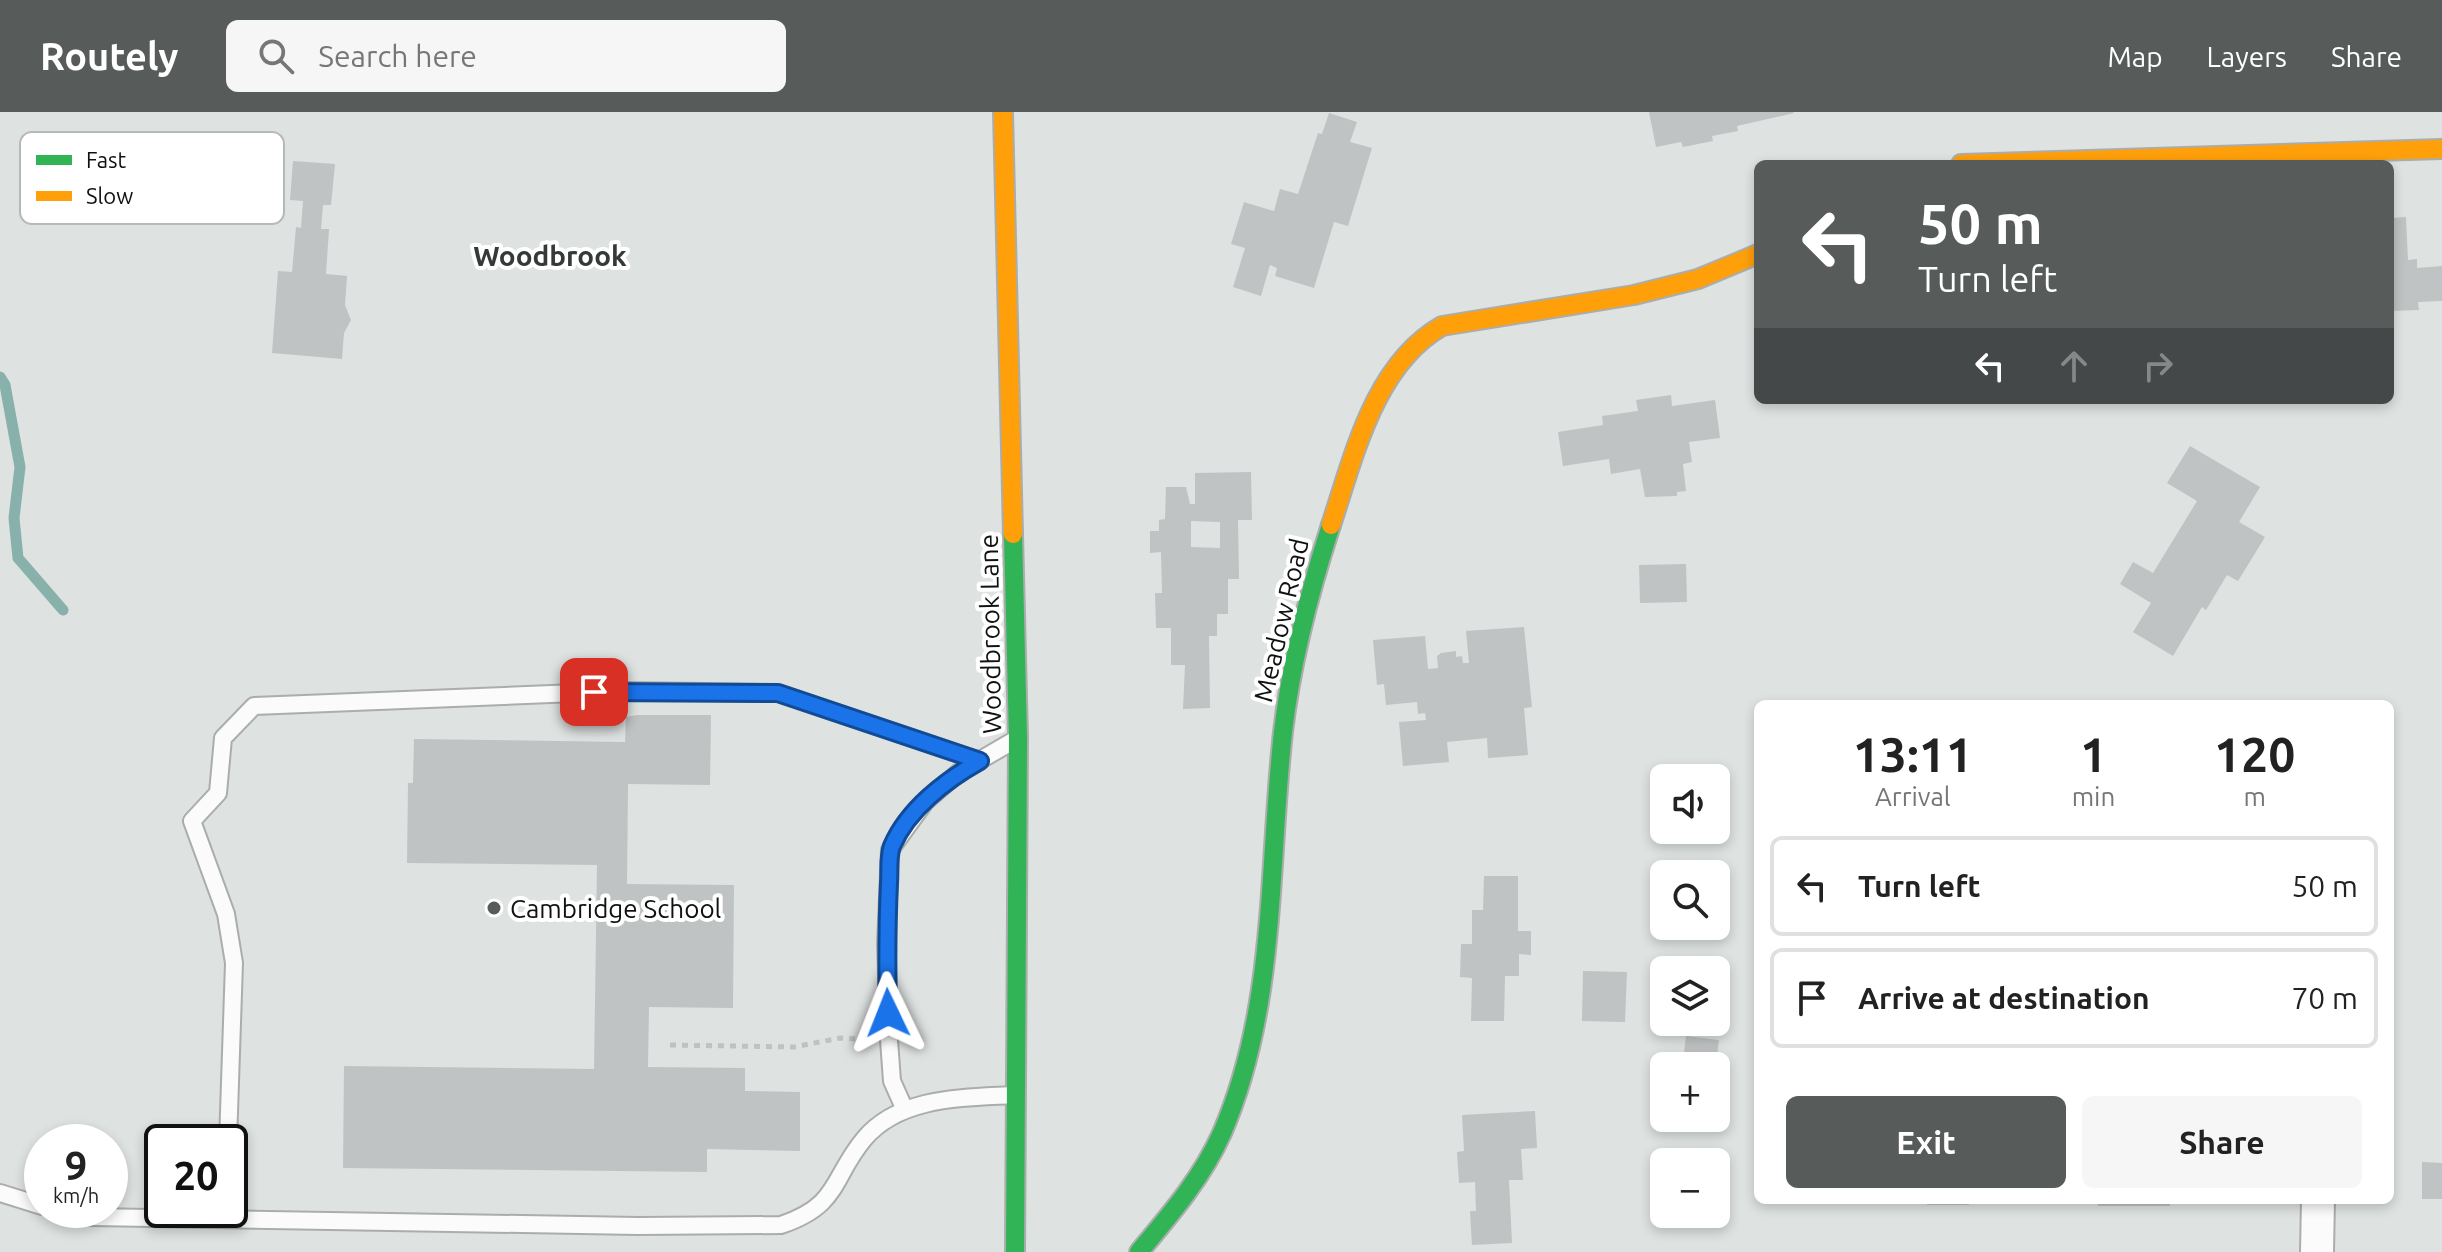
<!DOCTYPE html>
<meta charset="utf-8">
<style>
:root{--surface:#fff;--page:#f6f6f6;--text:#222;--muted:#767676;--line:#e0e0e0;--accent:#575b5a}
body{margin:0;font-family:Ubuntu,sans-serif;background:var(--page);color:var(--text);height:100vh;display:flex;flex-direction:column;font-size:30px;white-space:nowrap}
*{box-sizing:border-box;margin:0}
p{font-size:26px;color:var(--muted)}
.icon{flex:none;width:44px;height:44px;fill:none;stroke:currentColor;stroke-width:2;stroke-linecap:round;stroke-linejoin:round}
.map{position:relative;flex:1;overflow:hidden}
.details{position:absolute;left:1754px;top:588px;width:640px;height:504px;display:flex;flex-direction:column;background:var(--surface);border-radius:12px;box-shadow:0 4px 12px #0003}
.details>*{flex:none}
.banner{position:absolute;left:1754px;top:48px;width:640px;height:244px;border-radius:12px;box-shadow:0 4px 12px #0003;background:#575b5a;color:#fff;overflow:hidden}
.controls{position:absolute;left:1650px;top:652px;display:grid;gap:16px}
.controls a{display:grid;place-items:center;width:80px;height:80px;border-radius:12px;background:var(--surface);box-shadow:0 4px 12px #0003;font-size:40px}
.speed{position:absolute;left:24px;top:1012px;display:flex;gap:16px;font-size:40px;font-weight:700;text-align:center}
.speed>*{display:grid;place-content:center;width:104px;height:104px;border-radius:50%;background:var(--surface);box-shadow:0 4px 12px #0003;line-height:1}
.speed small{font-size:20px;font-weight:400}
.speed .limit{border:4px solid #111;border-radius:12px;background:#fff;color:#111}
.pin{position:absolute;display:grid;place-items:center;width:68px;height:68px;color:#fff;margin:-34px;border-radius:16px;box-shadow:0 4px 12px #0006}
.me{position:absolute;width:88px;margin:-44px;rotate:358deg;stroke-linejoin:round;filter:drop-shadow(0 0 6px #0008)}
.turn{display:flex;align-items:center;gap:28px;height:168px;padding:0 32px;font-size:36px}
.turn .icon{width:104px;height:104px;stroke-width:2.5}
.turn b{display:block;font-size:56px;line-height:68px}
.lanes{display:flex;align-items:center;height:76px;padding:0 32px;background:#0003;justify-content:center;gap:40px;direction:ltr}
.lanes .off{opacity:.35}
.eta{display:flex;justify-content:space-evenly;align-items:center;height:136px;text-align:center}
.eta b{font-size:48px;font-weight:600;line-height:56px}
.button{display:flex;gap:16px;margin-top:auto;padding:16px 32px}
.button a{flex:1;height:92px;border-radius:12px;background:var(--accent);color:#fff;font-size:32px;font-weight:600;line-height:92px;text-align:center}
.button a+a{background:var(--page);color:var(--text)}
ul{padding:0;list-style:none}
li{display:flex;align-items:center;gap:24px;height:100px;margin:0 16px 12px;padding:0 16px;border:4px solid var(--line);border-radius:12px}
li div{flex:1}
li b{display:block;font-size:30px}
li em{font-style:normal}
header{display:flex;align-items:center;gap:48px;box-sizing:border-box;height:112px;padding:0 40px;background:var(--accent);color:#fff}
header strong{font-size:38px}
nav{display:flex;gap:44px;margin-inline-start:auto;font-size:28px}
.search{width:560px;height:72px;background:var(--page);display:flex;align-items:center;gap:20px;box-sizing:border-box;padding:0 28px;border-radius:12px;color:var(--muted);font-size:30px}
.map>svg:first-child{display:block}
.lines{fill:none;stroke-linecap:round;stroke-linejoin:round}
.stream{stroke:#88b1ac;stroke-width:11}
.building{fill:#c0c3c3;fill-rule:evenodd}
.lane-casing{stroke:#aaadac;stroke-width:20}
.street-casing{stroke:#aaadac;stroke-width:36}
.fast-casing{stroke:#aaadac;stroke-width:22}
.slow-casing{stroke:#aaadac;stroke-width:22}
.path{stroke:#c0c1c1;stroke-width:5;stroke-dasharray:6 6;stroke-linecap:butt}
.lane{stroke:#fafbfa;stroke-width:16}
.street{stroke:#fafbfa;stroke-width:32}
.fast{stroke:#30b455;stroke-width:18}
.slow{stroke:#ff9f0a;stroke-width:18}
.route-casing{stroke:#114b97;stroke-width:20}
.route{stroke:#1a73e8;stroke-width:14}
.poi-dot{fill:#575b5a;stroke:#fff;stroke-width:3}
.labels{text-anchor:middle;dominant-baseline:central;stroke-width:8;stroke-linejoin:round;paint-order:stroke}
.street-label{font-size:26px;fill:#0f1211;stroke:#fff}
.poi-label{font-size:26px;fill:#0f1211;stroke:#fff;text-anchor:start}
.neighbourhood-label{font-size:28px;font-weight:bold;fill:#353a39;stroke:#fff}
.key{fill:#fff;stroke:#b7b8b8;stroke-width:2}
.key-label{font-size:22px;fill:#0f1211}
</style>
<header>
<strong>Routely</strong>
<div class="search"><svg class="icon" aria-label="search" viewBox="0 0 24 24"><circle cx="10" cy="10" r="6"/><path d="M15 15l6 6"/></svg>Search here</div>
<nav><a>Map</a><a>Layers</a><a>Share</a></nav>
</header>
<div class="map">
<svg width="2442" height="1140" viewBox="0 0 2442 1140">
<rect width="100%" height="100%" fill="#dee2e1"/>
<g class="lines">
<!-- stream -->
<path class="stream" d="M0,265l5,8 15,82 -6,51 4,40 45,52"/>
</g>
<!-- building -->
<path class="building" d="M1649,0h144l1,1 -57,13 1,5 -26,5 1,5 -30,6 -2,-5 -25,5z
M1329,1l28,9 -7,20 22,6 -24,78 -14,-4 -20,66 -39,-12 2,-8 -7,-3 -9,31 -28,-9 12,-39 -14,-4 13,-42 30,9 6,-22 18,5 20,-61 4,1z
M293,49l42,3 -4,41h-8l-2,24h8l-3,45 21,2 -2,29 6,15 -7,13 -2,26 -70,-6 6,-82 14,1 4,-45 5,1 2,-27 -13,-1z
M2406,105l2,43 9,-1v9l25,-2v35l-24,1 1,8 -29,1v-93z
M1671,283l1,11 43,-6 5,38 -31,4 3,20 -9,2 3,27 -9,1v4l-32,1 -5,-28 -29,5 -2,-15 -46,7 -5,-34 45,-7 -1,-9 36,-5 -2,-11z
M2190,334l70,41 -21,35 26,15 -27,44 -11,-6 -21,35 -4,-3 -29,49 -40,-24 18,-29 -31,-19 13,-22 20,11 44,-72 -30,-18z
M1251,360l1,48h-14l1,59h-11v35h-11v22h-8l1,72 -27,1 2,-44h-14v-37h-15l-1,-35h7l-1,-41 -11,1v-22h9v-11l6,-1 1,-32h20l4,17h5v-31zM1191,409l29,1v26l-29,-1z
M1686,452l1,38 -47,1 -1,-38z
M1524,515l8,80 -8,1 4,47 -40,3 -1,-20 -40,4 2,20 -46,4 -4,-44 27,-2 -1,-7 -7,1 -1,-12 -31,3 -2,-21 -7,1 -4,-45 52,-4 3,33 10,-1 -1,-12 4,-3 15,-2v6l6,-1 1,7h6l-3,-32z
M637,603h74l-1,70 -82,-1 -1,100 107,1 -1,123 -84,-1 -1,60 97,1v23l55,1v59l-93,-2v23l-364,-4 1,-102 250,3 3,-204 -190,-2 1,-80h5l1,-44 211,3 1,-25z
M1484,764h34v55h13v24l-12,-1v22h-14l-1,45h-33l1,-43 -12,-1 1,-33h11v-34h11z
M1583,859l44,1 -2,50 -43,-1z
M1686,924l33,4 -2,17 -33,-4z
M1535,999l2,37 -16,1 2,31h-14l3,63 -40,2 -2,-34h6l-1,-29 -16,1 -2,-31 7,-1 -2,-36z
M2422,1050l20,1v36h-20z
M1927,1088h42v5h-42z
M2098,1088h72v6h-72z"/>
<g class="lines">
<!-- lane casing -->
<g class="lane-casing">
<path id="lane" d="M905,998l-13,-29 -3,-41 -3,-96 4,-94 35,-48 33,-29 55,-32
M228,1030l6,-179 -8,-49 -34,-93 26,-28 5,-55 31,-32 371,-15 153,2 202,68
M0,1081l42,13
M61,1098l31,7 546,9 143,-1c59,-20 50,-46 83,-86 36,-43 100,-41 151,-44"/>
</g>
<!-- street casing -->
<g class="street-casing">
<path id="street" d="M2317,1140l1,-52"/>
</g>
<!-- fast casing -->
<g class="fast-casing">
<path id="fast" d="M1013,422l5,204 -3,514
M1139,1140c31,-37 63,-74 83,-119 55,-127 46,-266 61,-401 8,-70 26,-139 48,-207"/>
</g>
<!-- slow casing -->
<g class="slow-casing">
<path id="slow" d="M1003,0l10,422
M1961,52l481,-15
M1331,413c23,-69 43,-160 111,-199l192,-31 64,-16 60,-25"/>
</g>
<!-- path -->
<path class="path" d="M670,933l124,2 46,-9 24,1"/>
<!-- lane -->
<use href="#lane" class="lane"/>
<!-- street -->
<use href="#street" class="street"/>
<!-- fast -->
<use href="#fast" class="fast"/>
<!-- slow -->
<use href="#slow" class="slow"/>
</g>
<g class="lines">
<!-- route casing -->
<g class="route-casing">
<path id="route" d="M594,580l184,1 202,68c-34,19 -72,48 -88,85 -4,11 -2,25 -3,37 -2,44 -2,86 -1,130"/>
</g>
<!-- route -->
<use href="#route" class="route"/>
</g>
<!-- markers -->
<circle class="poi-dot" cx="494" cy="796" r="8"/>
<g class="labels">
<!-- street labels -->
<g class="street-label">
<text transform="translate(1281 508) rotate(-77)">Meadow Road</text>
<text transform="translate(990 522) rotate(-91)">Woodbrook Lane</text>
</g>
<!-- poi labels -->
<g class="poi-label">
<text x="510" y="796">Cambridge School</text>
</g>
<!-- neighbourhood labels -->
<g class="neighbourhood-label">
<text x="550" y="143">Woodbrook</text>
</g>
</g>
<!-- legend -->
<rect x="20" y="20" width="264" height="92" rx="12" class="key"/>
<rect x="36" y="43" width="36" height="10" fill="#30b455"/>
<rect x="36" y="79" width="36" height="10" fill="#ff9f0a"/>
<g class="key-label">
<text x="86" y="56">Fast</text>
<text x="86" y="92">Slow</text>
</g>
</svg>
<div class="controls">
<a><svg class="icon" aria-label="sound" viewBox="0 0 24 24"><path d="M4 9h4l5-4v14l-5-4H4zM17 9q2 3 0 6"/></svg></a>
<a><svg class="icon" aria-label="search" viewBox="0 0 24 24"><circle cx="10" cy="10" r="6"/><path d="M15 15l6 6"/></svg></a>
<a><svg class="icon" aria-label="layers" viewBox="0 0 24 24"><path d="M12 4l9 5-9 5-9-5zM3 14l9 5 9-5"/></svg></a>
<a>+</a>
<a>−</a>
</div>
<div class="speed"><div>9<small>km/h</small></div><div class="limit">20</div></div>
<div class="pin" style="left:594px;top:580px;background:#d93025"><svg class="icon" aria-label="arrive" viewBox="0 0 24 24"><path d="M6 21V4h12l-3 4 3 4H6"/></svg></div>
<svg class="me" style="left:888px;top:901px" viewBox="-20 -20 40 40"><path d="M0-17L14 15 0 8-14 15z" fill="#1a73e8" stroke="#fff" stroke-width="4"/></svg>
<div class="banner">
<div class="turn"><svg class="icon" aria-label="left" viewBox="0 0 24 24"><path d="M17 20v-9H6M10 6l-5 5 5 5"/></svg><div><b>50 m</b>Turn left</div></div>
<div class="lanes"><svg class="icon" aria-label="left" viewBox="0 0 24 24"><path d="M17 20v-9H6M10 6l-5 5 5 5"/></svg><svg class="icon off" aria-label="ahead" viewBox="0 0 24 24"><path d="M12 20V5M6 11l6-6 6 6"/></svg><svg class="icon off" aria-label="right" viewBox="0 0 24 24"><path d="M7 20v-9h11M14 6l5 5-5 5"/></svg></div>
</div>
<section class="details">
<div class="eta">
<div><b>13:11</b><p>Arrival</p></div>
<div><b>1</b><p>min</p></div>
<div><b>120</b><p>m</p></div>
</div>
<ul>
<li><svg class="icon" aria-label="left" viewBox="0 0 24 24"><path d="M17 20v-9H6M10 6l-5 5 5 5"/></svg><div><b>Turn left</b></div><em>50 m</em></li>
<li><svg class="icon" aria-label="arrive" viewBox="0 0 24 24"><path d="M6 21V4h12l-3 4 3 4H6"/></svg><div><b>Arrive at destination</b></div><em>70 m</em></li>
</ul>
<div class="button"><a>Exit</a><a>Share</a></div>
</section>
</div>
